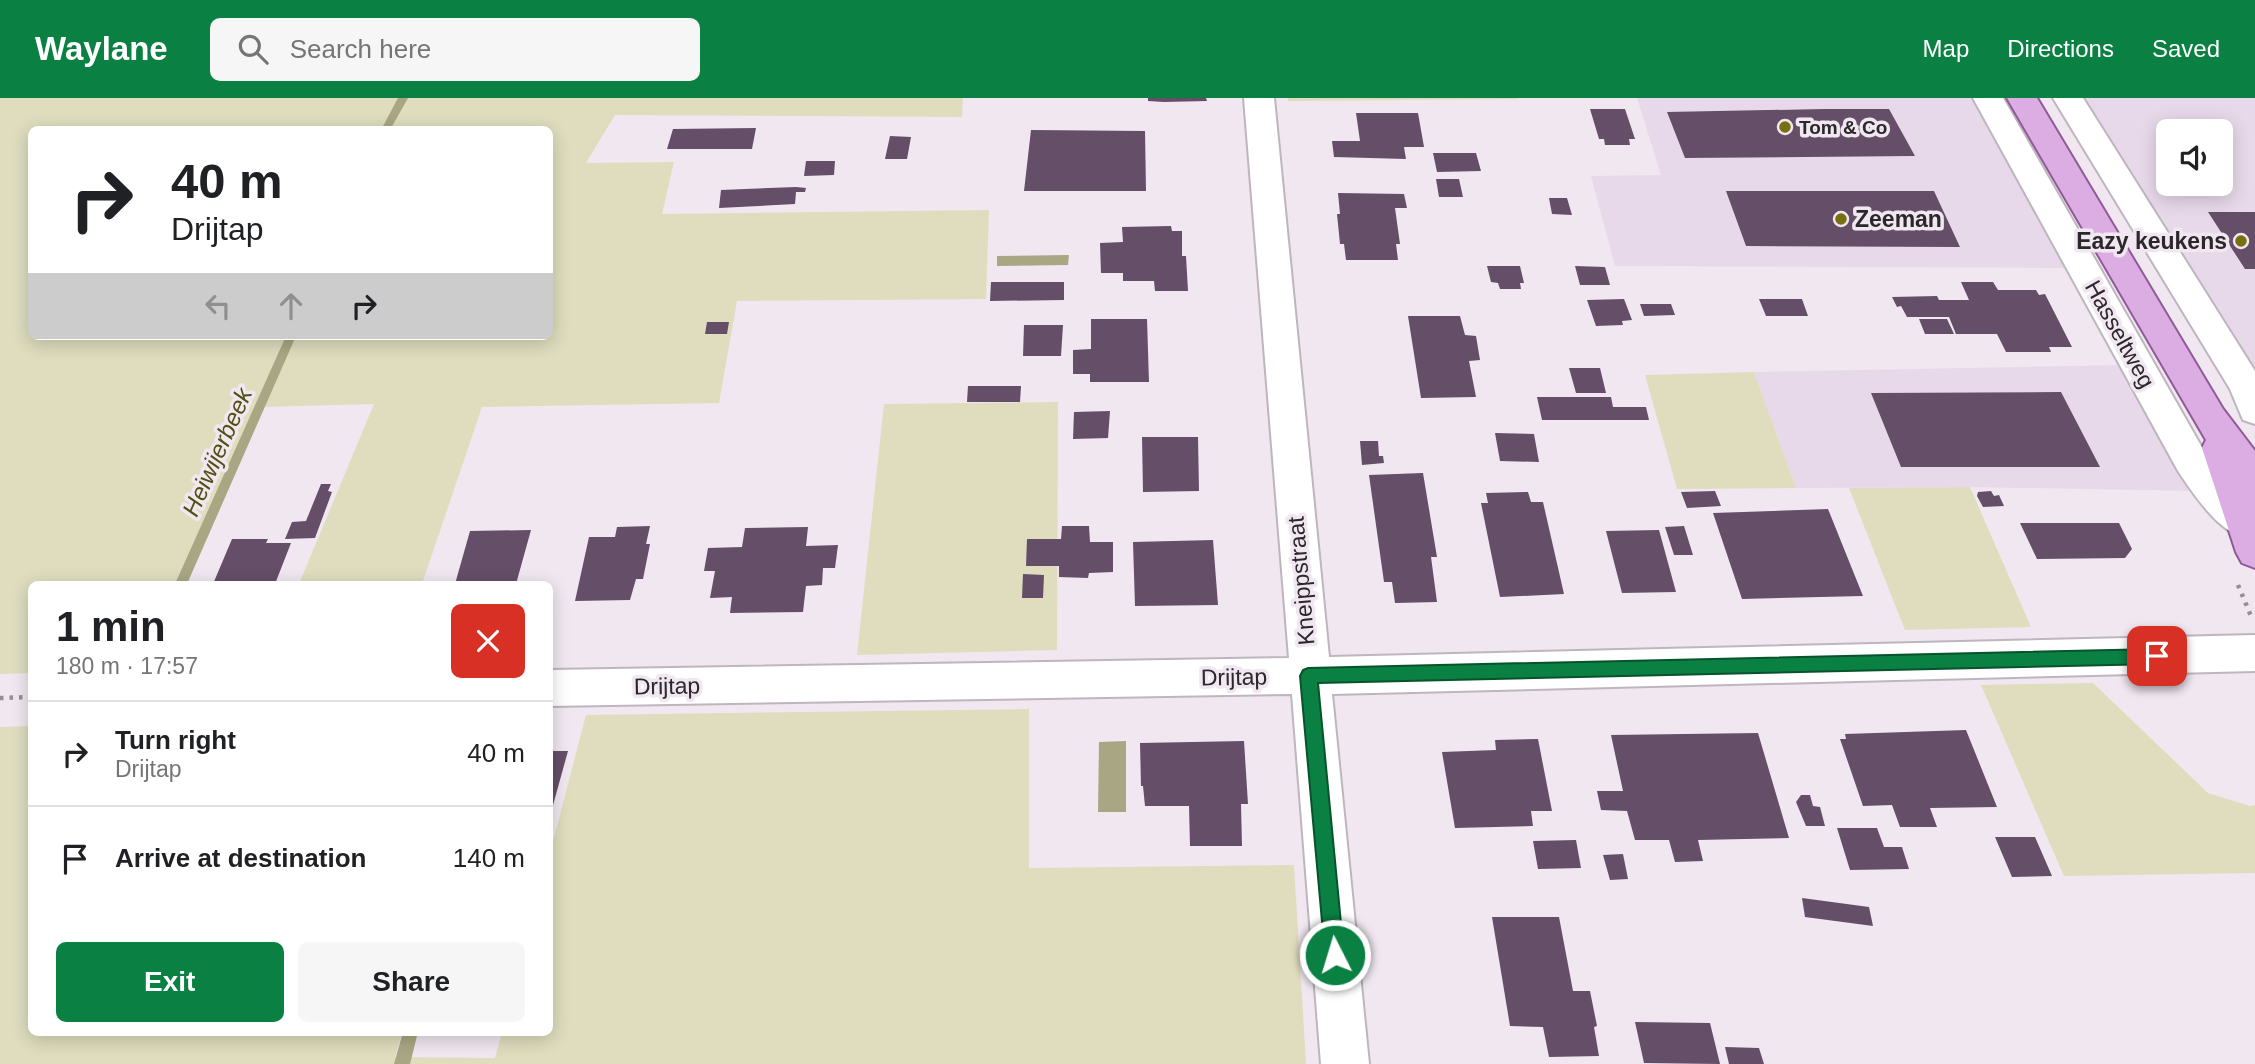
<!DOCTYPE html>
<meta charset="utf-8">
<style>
:root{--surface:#fff;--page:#f6f6f6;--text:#202124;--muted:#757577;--line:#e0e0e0;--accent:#0b8043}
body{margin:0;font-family:Arial,sans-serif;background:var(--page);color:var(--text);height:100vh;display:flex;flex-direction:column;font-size:26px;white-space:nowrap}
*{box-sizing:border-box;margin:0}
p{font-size:23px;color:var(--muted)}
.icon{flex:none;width:38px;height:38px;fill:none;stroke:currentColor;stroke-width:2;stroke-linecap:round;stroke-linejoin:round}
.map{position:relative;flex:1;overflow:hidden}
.drawer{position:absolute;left:28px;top:483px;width:525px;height:455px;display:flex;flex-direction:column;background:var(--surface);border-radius:10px;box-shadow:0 4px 18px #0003}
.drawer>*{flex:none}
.banner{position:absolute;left:28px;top:28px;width:525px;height:214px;border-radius:10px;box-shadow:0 4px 18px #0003;background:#fff;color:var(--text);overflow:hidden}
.buttons{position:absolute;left:2156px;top:21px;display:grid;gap:14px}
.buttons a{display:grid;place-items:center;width:77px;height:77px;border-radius:10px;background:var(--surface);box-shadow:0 4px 18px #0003;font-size:35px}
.pin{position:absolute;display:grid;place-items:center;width:60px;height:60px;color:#fff;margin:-30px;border-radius:14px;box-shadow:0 4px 10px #0006}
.me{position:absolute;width:77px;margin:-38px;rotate:355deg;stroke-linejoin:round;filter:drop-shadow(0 0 5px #0008)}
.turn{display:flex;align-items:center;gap:24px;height:147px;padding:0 28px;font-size:32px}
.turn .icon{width:91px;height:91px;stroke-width:2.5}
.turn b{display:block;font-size:49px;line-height:60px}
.lanes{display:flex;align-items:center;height:66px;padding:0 28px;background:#0003;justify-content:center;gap:35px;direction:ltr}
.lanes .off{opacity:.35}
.round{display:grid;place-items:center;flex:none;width:74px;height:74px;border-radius:10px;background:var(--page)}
.summary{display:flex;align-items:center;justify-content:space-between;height:119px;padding:0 28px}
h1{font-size:42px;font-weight:600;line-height:52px}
.action{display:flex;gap:14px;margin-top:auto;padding:14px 28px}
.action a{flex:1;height:80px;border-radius:10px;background:var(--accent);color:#fff;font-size:28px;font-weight:600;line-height:80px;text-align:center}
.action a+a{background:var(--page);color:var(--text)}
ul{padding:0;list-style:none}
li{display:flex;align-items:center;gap:21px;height:105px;padding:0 28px;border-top:2px solid var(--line)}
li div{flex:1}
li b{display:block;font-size:26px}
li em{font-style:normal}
header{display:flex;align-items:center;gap:42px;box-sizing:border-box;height:98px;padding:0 35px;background:var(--accent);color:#fff}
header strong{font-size:33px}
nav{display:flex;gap:38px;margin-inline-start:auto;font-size:24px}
.search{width:490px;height:63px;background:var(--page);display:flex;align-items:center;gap:18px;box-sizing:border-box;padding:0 24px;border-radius:10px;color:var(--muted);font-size:26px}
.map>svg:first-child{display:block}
.built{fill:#e8d9ea;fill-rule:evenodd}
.green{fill:#dfddbe;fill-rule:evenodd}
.water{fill:#a9a783}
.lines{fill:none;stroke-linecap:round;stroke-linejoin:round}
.stream{fill:#a9a783;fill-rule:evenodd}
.building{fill:#654e68}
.minor-casing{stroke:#beb5bf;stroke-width:4}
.major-casing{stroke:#8f5b96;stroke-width:4}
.path{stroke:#958e95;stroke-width:4.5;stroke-dasharray:3.5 6;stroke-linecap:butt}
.minor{fill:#fff;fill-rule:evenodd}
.major{fill:#dcade2;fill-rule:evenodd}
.route{fill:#0b8043;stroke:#07532c;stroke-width:2}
.poi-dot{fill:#767010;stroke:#f0e7f1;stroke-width:2.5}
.labels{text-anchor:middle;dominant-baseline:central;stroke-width:7;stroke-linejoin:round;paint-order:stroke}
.far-poi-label{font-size:19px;font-weight:bold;fill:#2b272b;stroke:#f0e7f1;text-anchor:start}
.poi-label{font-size:23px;font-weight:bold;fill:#2b272b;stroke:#f0e7f1;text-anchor:start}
.street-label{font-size:23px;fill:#2b272b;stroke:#f0e7f1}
.water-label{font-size:24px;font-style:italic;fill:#534f10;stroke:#f0e7f1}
</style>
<header>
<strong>Waylane</strong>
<div class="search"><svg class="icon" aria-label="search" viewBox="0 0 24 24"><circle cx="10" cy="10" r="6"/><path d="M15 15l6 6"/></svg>Search here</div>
<nav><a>Map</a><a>Directions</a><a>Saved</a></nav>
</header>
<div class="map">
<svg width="2255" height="966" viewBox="0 0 2255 966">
<rect width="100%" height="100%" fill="#f0e7f1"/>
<!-- built -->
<path class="built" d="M1637,0h337l93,170 -452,-2 -24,-90 70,-1z
M2079,0h176v286zM2168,33h53v53h-53z
M2119,267l74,126 -223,-4 -174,1 -42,-116z"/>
<!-- green -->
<path class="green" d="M0,0h963l-1,19 -347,-2 -29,48 88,-1 -12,52 327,-4 -3,89 -249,2 -18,102 -237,4 -60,177h-123l75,-180 -114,3 -84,177h-144l-1,89 -31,1zM32,32h518v206h-518z
M1288,0h230v1l-230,2z
M1754,274l42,116 -119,1 -32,-114z
M1058,304l-1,248 -200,5 27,-251z
M1970,389l61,140 -126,3 -56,-142z
M2093,585l115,110 42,13 5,-1v68l-191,3 -83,-191z
M1029,611v159l265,-3 12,199h-1306v-337l31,-1 1,306 370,1 -7,24 100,1 7,-25 48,-1v-179l36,-138z"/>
<!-- water -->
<path class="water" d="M1069,157l-1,10 -71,1v-10z
M1126,643v71h-28l1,-70z"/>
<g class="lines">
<!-- stream -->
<path class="stream" d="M398,0h10l-18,32h-9z
M286,238h10l-109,248h-12z
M403,934h15l-8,32h-16z"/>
</g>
<!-- building -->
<path class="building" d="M1148,0h58l1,3 -43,1 -16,-1z
M1590,11h35l10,30h-6l1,6h-25l-1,-6h-5z
M1824,11h65l26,47 -230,2 -18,-46z
M1356,15h62l6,34h-20l2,12 -72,-2 -2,-16h28z
M756,30l-4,21h-85l6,-20z
M1031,32l114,1 1,60h-122z
M890,38l21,1 -4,22h-22z
M1433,55h43l5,18 -44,1z
M806,63h29l-1,14 -30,1z
M1436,81h23l4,18h-24z
M796,89l10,1 -1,4h-9l-1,12 -76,4 2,-18z
M1726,93h208l26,56 -214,-1z
M1338,95l66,1 3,14h-12l5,36h-4l2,16h-52l-2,-16h-4l-3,-30h3z
M1549,100h18l5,17 -20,-1z
M2208,114h47v57h-10z
M1171,128l1,5h10v25h4l2,35h-33l-1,-10h-31v-8h-22l-1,-30 23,-1 -1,-15z
M1487,168h33l4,17h-4l1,6h-21l-2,-6 -7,-1z
M1575,168l30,1 5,18h-30z
M991,184h73v18l-74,1z
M1961,184h32l5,8h38l3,5 6,-1 27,53h-23l2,5h-45l-9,-18h-41l-7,-17h-42l-6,-11 -4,1 -5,-10 45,-1 2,4h30z
M1624,201l8,21 -10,1 1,4 -27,1 -9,-26z
M1759,201h43l6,17h-42z
M1640,206h31l4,11 -31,1z
M1408,218h52l5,19 11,1 4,24 -11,1 7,36 -55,1z
M1091,221h56l2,63h-59v-8h-17v-24l18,-1z
M1919,221h28l7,15h-29z
M707,224h22l-2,12h-22z
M1024,227h39l-2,31h-38z
M1569,270h31l6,25h-30z
M968,288h53l-1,16h-53z
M2061,294l39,75h-199l-30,-74z
M1537,299h74l2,10h33l3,13h-107z
M1110,313l-2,27 -35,1 1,-27z
M1495,335l39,1 5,28 -39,-1z
M1142,339h56l1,54 -56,1z
M1360,343h18l1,15h4l1,7 -22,2z
M1423,375l14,84h-6l6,45 -42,1 -3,-21h-8l-15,-107z
M321,386h10l-3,7 4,1 -17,46 -30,1 7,-17 14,-1z
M1715,393l6,15 -34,2 -6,-16z
M1991,393l3,5 5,-1 5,11 -21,1 -6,-11 1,-4z
M1528,394l3,10h12l21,92 -64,3 -19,-94h7l-2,-10z
M1828,411l35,87 -121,3 -29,-86z
M2020,425h99l13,26 -7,9 -88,1z
M650,428l-4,18h4l-7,35h-7l-6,21 -55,1 14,-64h26l2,-10z
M1062,428h27l1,16h23v30l-24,1 -1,5 -29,-1v-11h-33l1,-27h34z
M1684,428l9,29h-19l-9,-28z
M808,429l-2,19 32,-1 -3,23h-12l-1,17 -16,1 -3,26 -73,1 2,-16 -22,1 5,-27h-11l4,-23 34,-1 3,-19z
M531,432l-15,54h-61l15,-53z
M1659,432l17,62 -54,1 -16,-62z
M232,441h36l-2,4h25l-16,41h-62z
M1213,442l5,65 -83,1 -2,-64z
M1023,476l21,1 -1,23h-21z
M1966,632l31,77 -67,1 7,19h-37l-8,-22 -29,1 -23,-67h6l-1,-5z
M1758,635l31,105 -91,2 5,21 -28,1 -6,-22h-34l-8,-29 -26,-1 -4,-19h26l-12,-56z
M1538,641l14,72h-21l2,15 -78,2 -13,-76 54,-2 -1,-10z
M1244,643l4,63h-7l1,42h-52l-1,-40h-44l-2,-20h-2l-1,-43z
M550,653h18l-18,65z
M1801,697h9l3,11 7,1 5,19h-19l-10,-24z
M1837,730h40l7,19h18l7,22 -59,1z
M1995,739h40l17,39 -40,1z
M1576,742l5,28 -43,1 -5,-28z
M1623,756l5,25 -18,1 -7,-25z
M1802,800l67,9 4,19 -68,-9z
M1492,819h67l14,74h17l7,35 -3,1 5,29 -50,1 -6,-30 -33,-1z
M1635,924l75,1 10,41 -76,-1z
M1725,949l34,1 5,16h-35z"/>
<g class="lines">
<!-- minor casing -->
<g class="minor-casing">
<path id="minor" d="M1244,0h30l55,559 926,-22v36l-923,23 37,370h-48l-29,-370 -742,12v-36l739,-12z
M1973,0h30l201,353 18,25 33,33v27c-28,10 -63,-44 -77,-65z
M2053,0h30l172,273v53l-12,-4 -13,-31z"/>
</g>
<!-- major casing -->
<g class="major-casing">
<path id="major" d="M2007,0h30l186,311 32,42v117l-13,-5 -6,-11 -34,-104 4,-8z"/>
</g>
<!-- path -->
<path class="path" d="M2238,487l13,31
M0,600l32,-1"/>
<!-- minor -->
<use href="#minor" class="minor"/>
<!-- major -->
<use href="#major" class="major"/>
</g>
<!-- route -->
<path class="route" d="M2157,551l6,2 3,5 -3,5 -6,3 -839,19 26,272 -2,7 -7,3 -7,-3 -3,-7 -25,-279 3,-6 5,-2z"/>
<!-- markers -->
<g class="poi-dot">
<circle cx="1785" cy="29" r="7"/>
<circle cx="1841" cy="121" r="7"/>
<circle cx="2241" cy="143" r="7"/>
</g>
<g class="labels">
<!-- far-poi labels -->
<g class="far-poi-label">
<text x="1799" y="29">Tom &amp; Co</text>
</g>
<!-- poi labels -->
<g class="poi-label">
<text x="1855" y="121">Zeeman</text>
<text x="2227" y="143" text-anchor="end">Eazy keukens</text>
</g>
<!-- street labels -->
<g class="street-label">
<text transform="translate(2120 236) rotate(61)">Hasseltweg</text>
<text transform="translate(1301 483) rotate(-95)">Kneippstraat</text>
<text transform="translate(1234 579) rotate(-1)">Drijtap</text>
<text transform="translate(667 588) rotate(-1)">Drijtap</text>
</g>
<!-- water labels -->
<g class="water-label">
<text transform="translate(217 354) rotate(-66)">Heiwijerbeek</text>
</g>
</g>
</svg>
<div class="buttons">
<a><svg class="icon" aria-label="sound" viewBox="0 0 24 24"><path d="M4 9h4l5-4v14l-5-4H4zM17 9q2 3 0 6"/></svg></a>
</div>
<div class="pin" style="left:2157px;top:558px;background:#d93025"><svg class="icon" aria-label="arrive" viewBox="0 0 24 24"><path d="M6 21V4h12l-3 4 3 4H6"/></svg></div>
<svg class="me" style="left:1335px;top:857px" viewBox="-20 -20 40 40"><circle r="17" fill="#0b8043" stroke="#fff" stroke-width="3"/><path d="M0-11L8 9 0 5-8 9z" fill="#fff"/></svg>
<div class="banner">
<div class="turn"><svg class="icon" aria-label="right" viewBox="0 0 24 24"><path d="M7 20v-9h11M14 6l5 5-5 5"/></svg><div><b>40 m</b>Drijtap</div></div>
<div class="lanes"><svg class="icon off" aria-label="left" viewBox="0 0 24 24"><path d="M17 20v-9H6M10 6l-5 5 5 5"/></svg><svg class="icon off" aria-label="ahead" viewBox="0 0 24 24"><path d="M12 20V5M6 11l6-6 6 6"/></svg><svg class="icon" aria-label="right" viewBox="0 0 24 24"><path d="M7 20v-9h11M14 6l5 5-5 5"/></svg></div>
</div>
<section class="drawer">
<div class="summary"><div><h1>1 min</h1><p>180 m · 17:57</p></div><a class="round" style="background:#d93025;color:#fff"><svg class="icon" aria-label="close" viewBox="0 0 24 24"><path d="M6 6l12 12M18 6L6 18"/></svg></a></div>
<ul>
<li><svg class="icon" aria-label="right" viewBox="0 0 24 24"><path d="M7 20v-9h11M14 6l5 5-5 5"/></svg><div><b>Turn right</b><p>Drijtap</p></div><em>40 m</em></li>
<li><svg class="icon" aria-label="arrive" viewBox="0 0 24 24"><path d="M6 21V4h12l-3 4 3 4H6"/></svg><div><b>Arrive at destination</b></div><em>140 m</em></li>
</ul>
<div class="action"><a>Exit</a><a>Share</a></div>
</section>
</div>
